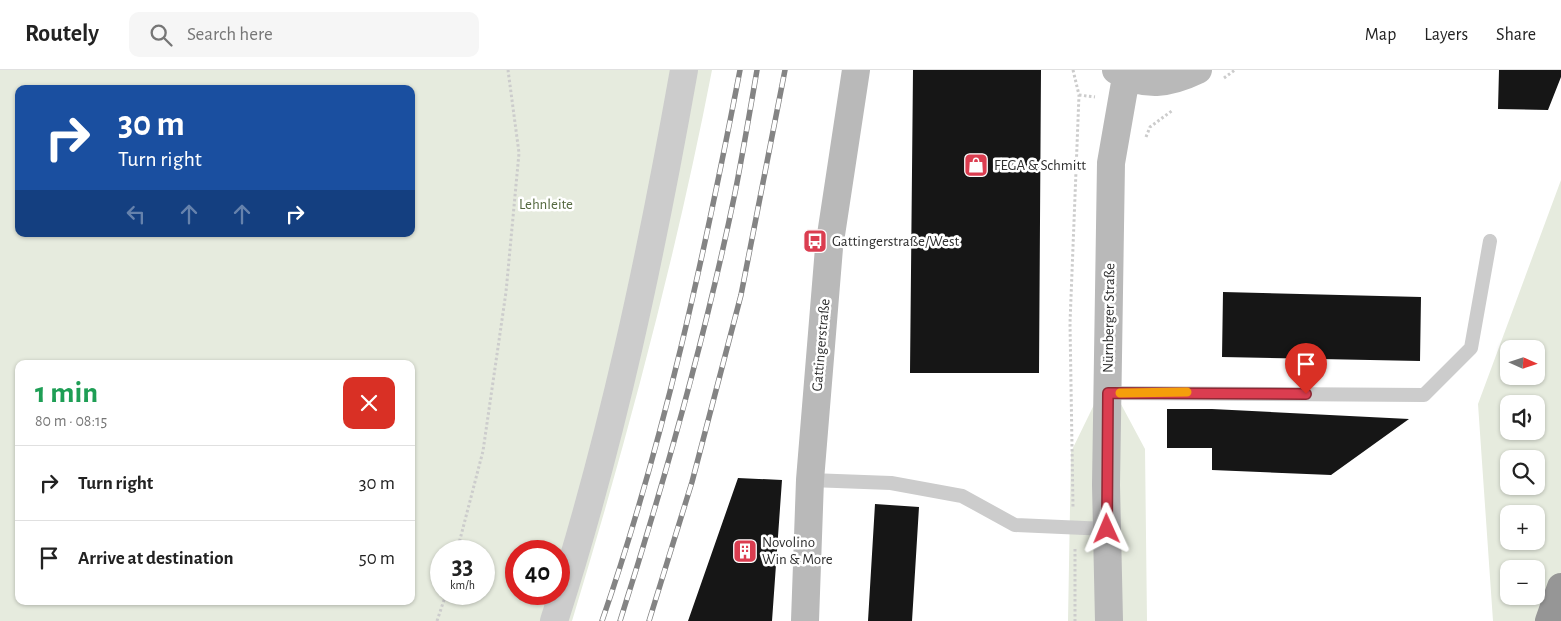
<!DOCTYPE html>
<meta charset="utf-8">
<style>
:root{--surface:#fff;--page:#f6f6f6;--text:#222;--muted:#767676;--line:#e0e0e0}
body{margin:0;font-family:"Alegreya Sans",sans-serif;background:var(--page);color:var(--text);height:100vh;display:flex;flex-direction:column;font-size:19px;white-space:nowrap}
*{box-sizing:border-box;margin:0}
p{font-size:16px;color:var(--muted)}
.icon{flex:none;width:28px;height:28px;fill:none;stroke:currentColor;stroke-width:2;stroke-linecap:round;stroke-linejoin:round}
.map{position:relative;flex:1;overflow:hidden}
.sheet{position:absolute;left:15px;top:290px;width:400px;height:245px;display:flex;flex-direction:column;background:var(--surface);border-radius:10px;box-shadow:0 1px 4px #0004}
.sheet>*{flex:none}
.guide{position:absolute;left:15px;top:15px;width:400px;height:152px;border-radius:10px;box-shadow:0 1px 4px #0004;background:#1a4fa0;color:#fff;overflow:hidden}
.needle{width:32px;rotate:93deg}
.controls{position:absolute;left:1500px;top:270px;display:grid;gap:10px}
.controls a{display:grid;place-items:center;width:45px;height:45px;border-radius:10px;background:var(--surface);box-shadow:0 1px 4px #0004;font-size:25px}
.speed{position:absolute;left:430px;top:470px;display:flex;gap:10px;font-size:25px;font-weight:700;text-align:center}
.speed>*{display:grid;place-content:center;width:65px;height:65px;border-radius:50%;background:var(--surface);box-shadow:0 1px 4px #0004;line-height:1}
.speed small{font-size:12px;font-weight:400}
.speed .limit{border:8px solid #d22;background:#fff;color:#111}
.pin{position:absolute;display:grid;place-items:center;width:42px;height:42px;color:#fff;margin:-51px -21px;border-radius:50% 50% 50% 0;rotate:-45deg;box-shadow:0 0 5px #0007}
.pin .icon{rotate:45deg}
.me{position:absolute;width:55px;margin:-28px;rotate:359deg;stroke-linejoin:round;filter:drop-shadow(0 0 4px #0008)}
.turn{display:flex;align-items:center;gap:18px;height:105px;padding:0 20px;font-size:22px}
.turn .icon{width:65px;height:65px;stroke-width:2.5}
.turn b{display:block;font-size:35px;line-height:42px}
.lanes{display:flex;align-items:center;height:48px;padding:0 20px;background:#0003;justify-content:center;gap:25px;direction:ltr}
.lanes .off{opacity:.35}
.round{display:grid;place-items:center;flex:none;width:52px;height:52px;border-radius:10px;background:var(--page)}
.head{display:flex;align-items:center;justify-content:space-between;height:85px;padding:0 20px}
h1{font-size:30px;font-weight:600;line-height:38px;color:#1e9e55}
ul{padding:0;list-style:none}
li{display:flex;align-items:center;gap:15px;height:75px;padding:0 20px;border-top:1px solid var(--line)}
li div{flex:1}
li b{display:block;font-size:19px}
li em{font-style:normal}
header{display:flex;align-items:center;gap:30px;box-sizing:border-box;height:70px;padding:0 25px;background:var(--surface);border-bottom:1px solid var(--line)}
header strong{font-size:24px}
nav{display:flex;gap:28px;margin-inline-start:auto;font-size:18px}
.search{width:350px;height:45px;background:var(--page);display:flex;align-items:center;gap:12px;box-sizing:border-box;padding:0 18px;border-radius:10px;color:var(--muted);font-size:19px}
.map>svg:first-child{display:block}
.green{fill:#e6ebde;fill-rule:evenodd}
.building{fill:#161616}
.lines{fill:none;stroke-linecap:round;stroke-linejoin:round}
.path{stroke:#ccc;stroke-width:3;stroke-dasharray:2.5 2.5;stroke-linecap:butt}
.lane{stroke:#ccc;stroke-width:14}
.street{stroke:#ccc;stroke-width:28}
.secondary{stroke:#b9b9b9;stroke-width:28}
.highway{stroke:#969696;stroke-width:28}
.rail-casing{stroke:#848484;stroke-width:5.5}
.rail{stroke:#fff;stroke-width:4;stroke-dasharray:11;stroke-linecap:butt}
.route-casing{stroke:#8e2834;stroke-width:12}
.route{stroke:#db3d50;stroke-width:9}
.slow{stroke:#f59e0b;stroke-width:9}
.labels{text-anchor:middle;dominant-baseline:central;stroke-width:5;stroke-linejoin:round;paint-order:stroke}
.poi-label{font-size:15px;fill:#2f2f2f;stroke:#fff;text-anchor:start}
.park-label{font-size:15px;fill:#54683f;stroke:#fff}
.street-label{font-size:15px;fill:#2f2f2f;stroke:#fff}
</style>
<header>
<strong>Routely</strong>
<div class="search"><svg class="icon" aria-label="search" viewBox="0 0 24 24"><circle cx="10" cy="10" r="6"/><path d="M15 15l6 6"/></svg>Search here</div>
<nav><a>Map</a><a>Layers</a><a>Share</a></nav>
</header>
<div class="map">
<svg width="1561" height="551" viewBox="0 0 1561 551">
<rect width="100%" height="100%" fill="#fff"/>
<!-- green -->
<path class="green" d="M0,0h712c-36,186 -85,370 -140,551h-572zM19,19h392v145h-392zM19,294h392v237h-392zM441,481h43v43h-43zM516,481h43v43h-43z
M1561,110v441h-68l-15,-217zM1509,279h27v27h-27zM1509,334h27v27h-27zM1509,389h27v27h-27zM1509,444h27v27h-27zM1509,499h27v27h-27z
M1107,308l38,71 2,172h-79l3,-169z"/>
<!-- building -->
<path class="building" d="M913,0h128l-2,303h-129z
M1499,0h62v7l-13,33 -50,-1z
M1223,222l198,5 -1,64 -198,-4z
M1167,339h45l197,10 -78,56 -119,-5v-22h-45z
M738,408l44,2 -10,141h-84z
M875,434l44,3 -7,114h-44z"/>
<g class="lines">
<!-- path -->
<path class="path" d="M1073,0l6,25 -9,228 3,185
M1224,8l11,-8
M1079,25l16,2
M1146,67l4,-10 23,-17
M1075,479v72
M457,481l26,-100 23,-159 13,-139 -11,-83
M437,551l9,-27"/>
<!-- lane -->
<path class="lane" d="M1108,323l316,2 47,-47 19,-107
M810,410l81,3 71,13 53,29 92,4"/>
<!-- street -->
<path class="street" d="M554,551c58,-180 97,-365 130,-551"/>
<!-- secondary -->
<path class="secondary" d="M1116,0c29,18 53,14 82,0
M805,551l5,-141 19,-232 27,-178
M1109,551l-3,-136 5,-322 15,-86"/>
<!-- highway -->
<path class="highway" d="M1549,551l12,-34"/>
<!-- rail casing -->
<g class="rail-casing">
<path id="rail" d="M602,551c62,-179 102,-365 138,-551
M620,551c45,-141 85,-283 115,-428 8,-41 15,-82 22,-123
M649,551l43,-139 49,-187 44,-225"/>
</g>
<!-- rail -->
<use href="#rail" class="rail"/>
</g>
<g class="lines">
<!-- route casing -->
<g class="route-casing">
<path id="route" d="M1107,459l1,-136 198,1"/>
</g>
<!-- route -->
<use href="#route" class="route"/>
<!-- slow -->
<path class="slow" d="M1120,323l67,-1"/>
</g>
<!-- icons -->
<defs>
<g id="shop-square" transform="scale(1.25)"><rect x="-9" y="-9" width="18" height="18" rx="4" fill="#db3d50" stroke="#fff"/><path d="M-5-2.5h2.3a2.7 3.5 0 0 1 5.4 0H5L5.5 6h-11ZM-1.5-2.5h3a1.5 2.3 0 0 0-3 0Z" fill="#fff"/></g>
<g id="bus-square" transform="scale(1.25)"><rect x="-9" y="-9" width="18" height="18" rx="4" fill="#db3d50" stroke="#fff"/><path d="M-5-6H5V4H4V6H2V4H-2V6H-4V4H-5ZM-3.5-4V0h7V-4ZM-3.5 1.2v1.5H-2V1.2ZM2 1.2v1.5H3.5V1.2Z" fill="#fff"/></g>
<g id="building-square" transform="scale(1.25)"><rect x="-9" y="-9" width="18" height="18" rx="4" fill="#db3d50" stroke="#fff"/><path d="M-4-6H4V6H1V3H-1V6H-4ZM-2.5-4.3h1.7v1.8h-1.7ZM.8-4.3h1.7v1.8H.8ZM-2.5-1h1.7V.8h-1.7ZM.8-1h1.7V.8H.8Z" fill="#fff"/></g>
</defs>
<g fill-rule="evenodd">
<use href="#shop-square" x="976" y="95"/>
<use href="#bus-square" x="815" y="171"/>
<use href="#building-square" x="745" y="481"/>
</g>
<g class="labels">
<!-- poi labels -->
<g class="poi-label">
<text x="994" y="95">FEGA &amp; Schmitt</text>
<text x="832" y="171">Gattingerstraße/West</text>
<text x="762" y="472">Novolino<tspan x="762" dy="17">Win &amp; More</tspan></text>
</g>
<!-- park labels -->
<g class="park-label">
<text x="546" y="134">Lehnleite</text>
</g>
<!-- street labels -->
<g class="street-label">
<text transform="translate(1109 248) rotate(-89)">Nürnberger Straße</text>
<text transform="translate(821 275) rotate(-85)">Gattingerstraße</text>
</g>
</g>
</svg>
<div class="controls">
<a><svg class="needle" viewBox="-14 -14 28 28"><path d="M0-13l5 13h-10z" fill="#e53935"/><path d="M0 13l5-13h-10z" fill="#767676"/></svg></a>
<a><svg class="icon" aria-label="sound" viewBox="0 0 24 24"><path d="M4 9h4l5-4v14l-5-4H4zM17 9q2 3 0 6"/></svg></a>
<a><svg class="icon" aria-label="search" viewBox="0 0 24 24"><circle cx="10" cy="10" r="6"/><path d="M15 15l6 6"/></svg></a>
<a>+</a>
<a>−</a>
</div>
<div class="speed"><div>33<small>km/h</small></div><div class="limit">40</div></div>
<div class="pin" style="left:1306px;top:324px;background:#d93025"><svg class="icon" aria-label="arrive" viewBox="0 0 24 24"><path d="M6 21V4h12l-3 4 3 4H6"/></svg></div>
<svg class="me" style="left:1107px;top:459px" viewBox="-20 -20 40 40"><path d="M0-17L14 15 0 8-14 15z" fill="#db3d50" stroke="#fff" stroke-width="4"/></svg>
<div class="guide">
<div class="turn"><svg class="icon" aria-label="right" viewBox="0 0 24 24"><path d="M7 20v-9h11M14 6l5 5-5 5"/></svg><div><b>30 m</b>Turn right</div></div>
<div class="lanes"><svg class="icon off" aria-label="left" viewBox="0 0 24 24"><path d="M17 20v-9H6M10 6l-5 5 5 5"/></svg><svg class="icon off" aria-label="ahead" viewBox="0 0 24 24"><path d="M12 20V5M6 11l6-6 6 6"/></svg><svg class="icon off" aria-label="ahead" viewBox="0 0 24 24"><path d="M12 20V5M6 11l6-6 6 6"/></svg><svg class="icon" aria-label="right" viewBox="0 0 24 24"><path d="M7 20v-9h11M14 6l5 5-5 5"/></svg></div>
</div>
<section class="sheet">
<div class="head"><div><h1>1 min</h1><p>80 m · 08:15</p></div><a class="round" style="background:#d93025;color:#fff"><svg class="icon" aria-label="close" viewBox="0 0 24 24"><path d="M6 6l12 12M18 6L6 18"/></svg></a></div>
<ul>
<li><svg class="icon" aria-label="right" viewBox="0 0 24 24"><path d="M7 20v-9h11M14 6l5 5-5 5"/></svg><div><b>Turn right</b></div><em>30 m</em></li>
<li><svg class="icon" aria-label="arrive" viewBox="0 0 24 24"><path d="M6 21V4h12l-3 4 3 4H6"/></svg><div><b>Arrive at destination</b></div><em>50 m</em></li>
</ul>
</section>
</div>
